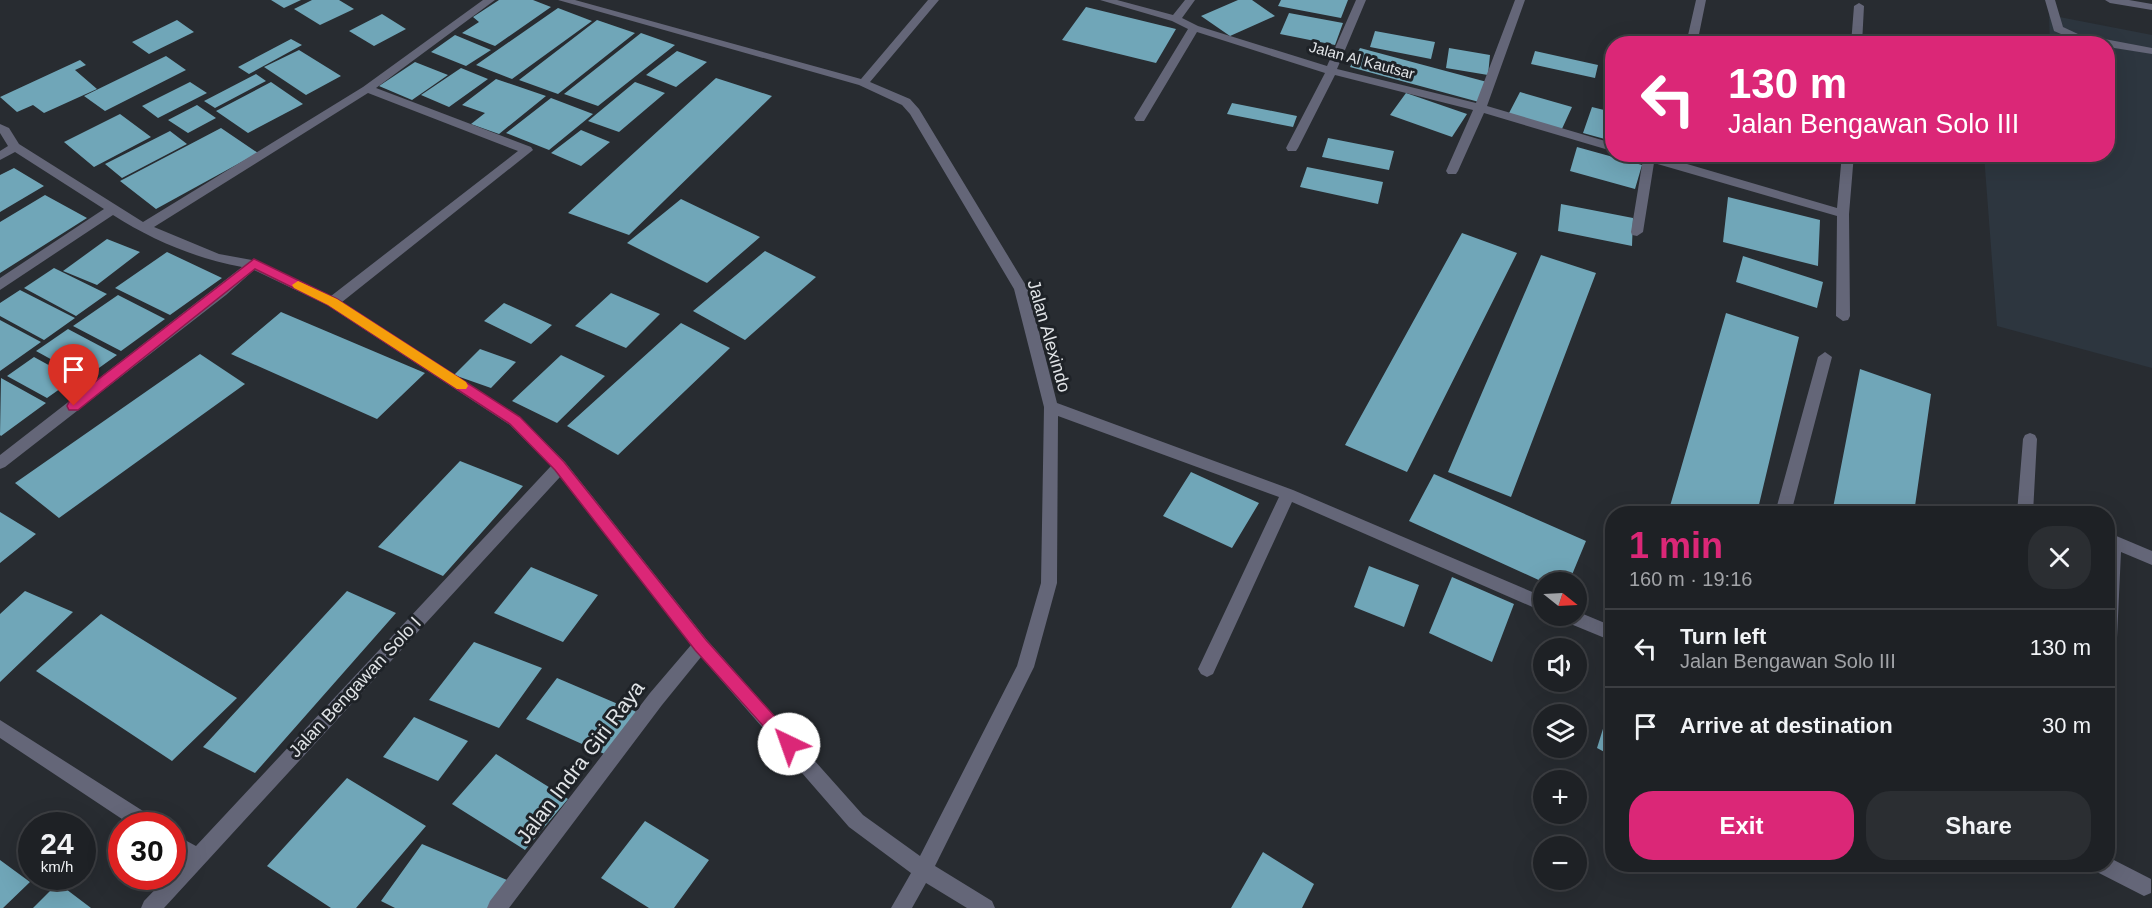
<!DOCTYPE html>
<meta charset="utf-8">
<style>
:root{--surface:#1e2125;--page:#2b2e32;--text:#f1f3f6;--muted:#a1a3a7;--line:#3c3e42;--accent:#db2777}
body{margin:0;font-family:Helvetica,sans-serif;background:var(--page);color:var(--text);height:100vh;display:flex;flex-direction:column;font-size:22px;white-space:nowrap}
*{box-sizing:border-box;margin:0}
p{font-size:20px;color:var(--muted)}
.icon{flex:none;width:33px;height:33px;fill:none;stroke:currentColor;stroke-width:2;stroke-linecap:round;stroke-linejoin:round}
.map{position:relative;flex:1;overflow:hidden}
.drawer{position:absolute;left:1605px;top:506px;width:510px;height:366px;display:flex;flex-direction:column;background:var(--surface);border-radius:24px;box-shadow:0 6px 24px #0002,0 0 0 2px var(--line)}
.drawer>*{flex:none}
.guide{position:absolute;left:1605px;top:36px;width:510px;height:126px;border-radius:24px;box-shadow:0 6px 24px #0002,0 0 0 2px var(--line);background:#db2777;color:#fff;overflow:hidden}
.needle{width:39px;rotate:108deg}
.buttons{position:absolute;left:1533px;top:572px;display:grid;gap:12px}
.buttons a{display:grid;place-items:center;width:54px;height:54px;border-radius:50%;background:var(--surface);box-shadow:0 6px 24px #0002,0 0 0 2px var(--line);font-size:30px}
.speed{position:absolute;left:18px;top:812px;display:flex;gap:12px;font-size:30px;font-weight:700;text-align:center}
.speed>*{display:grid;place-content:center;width:78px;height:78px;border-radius:50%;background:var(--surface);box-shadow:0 6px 24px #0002,0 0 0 2px var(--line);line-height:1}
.speed small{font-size:15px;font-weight:400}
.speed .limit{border:9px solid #d22;background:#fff;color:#111}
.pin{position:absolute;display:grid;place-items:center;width:51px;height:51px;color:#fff;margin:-62px -26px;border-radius:50% 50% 50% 0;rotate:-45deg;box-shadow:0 0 6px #0007}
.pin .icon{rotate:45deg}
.me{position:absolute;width:66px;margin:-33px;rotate:318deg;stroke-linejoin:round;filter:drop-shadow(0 0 4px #0008)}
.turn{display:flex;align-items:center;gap:21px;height:126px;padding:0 24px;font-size:27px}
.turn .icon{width:78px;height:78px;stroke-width:2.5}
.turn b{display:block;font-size:42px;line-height:51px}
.round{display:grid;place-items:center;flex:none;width:63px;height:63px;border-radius:24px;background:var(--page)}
.headline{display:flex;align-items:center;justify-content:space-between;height:102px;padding:0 24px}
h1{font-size:36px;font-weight:700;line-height:45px;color:var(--accent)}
.primary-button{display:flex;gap:12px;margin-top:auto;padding:12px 24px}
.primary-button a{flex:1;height:69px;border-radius:24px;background:var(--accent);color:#fff;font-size:24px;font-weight:700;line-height:69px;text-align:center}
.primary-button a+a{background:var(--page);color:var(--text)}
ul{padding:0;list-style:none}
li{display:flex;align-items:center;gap:18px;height:78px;padding:0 24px;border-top:2px solid var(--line)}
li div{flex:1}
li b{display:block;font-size:22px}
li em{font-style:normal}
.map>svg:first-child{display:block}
.built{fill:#2d363f}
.building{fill:#70a6b8}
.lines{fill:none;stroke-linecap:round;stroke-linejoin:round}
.minor{fill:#646678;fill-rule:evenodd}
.route{fill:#db2777;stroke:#8e194d;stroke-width:1.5}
.slow{fill:#f59e0b}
.labels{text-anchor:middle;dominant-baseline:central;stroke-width:6;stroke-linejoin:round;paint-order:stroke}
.far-street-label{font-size:15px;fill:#e1e4e7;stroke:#1e2227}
.street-label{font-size:18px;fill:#e1e4e7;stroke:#1e2227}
.near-street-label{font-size:21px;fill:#e1e4e7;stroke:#1e2227}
</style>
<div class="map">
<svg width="2152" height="908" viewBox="0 0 2152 908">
<rect width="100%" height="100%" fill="#282c31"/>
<!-- built -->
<path class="built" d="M2049,15l103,20v333l-155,-42 -13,-171 124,-1v-110l-58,-1z"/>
<!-- building -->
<path class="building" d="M271,0h30l-17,8z
M312,0h27l15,9 -34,16 -26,-16z
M499,0h34l18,7 -56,39 -33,-13 17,-11 -6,-5z
M1238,0h14l23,16 -45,20 -29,-20z
M1281,0h67l-7,18 -63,-12z
M1086,7l90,22 -20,34 -94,-23z
M558,8l34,13 -80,58 -36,-14z
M1289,13l54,10 -8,22 -55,-11z
M382,14l24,15 -32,17 -25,-15z
M177,20l17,12 -45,22 -17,-12z
M597,20l38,13 -77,61 -39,-14z
M1375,31l60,11 -4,17 -61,-12z
M641,33l34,12 -77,61 -34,-12z
M455,35l36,15 -25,16 -35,-14z
M291,39l11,6 -53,29 -11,-7z
M1360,48l127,34 -8,20 -129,-35z
M1449,48l41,7 -2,20 -42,-7z
M299,50l42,26 -35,19 -42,-28z
M677,51l30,11 -31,25 -30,-12z
M1535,51l63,14 -3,13 -64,-14z
M166,56l20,14 -81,41 -21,-15z
M80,60l6,5 -11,5 22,19 -53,24 -11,-8 -16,7 -17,-15z
M415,62l33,13 -36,25 -33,-14z
M461,68l27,11 -39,28 -28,-12z
M256,74l10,7 -51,27 -11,-7z
M716,78l56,18 -143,139 -61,-22z
M496,79l50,17 -47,38 -28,-10 14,-11 -23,-8z
M190,82l17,11 -49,25 -16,-12z
M271,82l32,22 -55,29 -32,-22z
M635,82l30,11 -46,39 -31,-11z
M1520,92l52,15 -11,24 -53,-16z
M1406,93l61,21 -15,23 -62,-22z
M551,98l42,16 -44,36 -43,-17z
M1232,103l65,13 -4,11 -66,-13z
M197,105l19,13 -28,15 -20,-13z
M1592,107l20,5v29l-29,-8z
M120,114l31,23 -57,30 -30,-25z
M221,128l37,25 -102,56 -36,-28z
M581,130l29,12 -29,24 -30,-13z
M170,131l17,13 -65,34 -17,-14z
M1328,138l66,13 -5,19 -67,-13z
M1577,147l65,18 -7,24 -65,-18z
M1307,167l76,15 -5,22 -78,-17z
M14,168l30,18 -44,26v-37z
M45,195l42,23 -87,55v-51z
M1728,197l92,23 -2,46 -95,-24z
M681,199l79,38 -53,46 -80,-40z
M1561,204l72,14 -1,28 -74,-15z
M1462,233l55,20 -110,219 -62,-27z
M107,239l33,13 -43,33 -34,-14z
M765,251l51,26 -71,63 -52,-29z
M167,252l55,26 -52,37 -55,-27z
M1541,255l55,18 -85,224 -63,-25z
M1743,256l80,26 -6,26 -81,-26z
M54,268l53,26 -31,22 -52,-28z
M20,290l55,28 -31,22 -44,-24v-13z
M611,293l49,21 -34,34 -51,-22z
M118,295l47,24 -44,32 -48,-25z
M504,303l48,22 -21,19 -47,-23z
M281,312l144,61 -48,46 -146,-65z
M1726,313l73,24 -42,176h-89z
M0,320l41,22 -41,29z
M681,323l49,25 -112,107 -51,-29z
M68,329l49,26 -32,23 -49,-27z
M480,349l36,13 -25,26 -37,-13z
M200,354l45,30 -186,134 -44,-35z
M561,355l44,21 -48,47 -45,-22z
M34,357l40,22 -27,19 -40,-22z
M1860,369l71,25 -17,119h-82z
M1,378l45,25 -45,33 -1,-1z
M460,461l63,25 -80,90 -65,-29z
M1191,472l68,31 -27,45 -69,-32z
M1434,474l152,67 -17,41h-26l-134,-61z
M0,512l36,22 -36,29z
M1369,566l50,19 -15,42 -50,-20z
M531,567l67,28 -35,47 -69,-29z
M1452,577l62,27 -22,58 -63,-29z
M25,591l48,21 -73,70v-68z
M347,591l49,22 -141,160 -52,-26z
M101,614l136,84 -65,63 -136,-90z
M474,642l68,26 -43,60 -70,-28z
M557,678l82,35 -30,43 -83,-37z
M1612,700v56l-15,-8z
M414,717l54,24 -30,40 -55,-24z
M496,754l72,45 -43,51 -73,-46z
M347,778l79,48 -70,82h-25l-64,-42z
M645,821l64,39 -35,48h-25l-48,-30z
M422,844l85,36 -19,28h-93l-14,-7z
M1263,852l51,32 -12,24h-71z
M0,860l30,22 -27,26h-3z
M58,883l33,25h-58z"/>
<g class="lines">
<!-- minor -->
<path class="minor" d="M483,0h12l-119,88 155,59 2,3 -191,152 178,115 45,45 142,178 156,175 57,41 97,-190 24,-83 3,-176 -30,-118 -104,-175 -8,-9 -43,-20 -301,-85h17l286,79 67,-79h11l-69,82 40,17 9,10 109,180 29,114 236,87 251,107v15l-252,-110 -79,172 -6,3 -6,-3 -3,-5 81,-172 -221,-81 -1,167 -23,84 -99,199 57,35 3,7h-28l-41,-25 -14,25h-21l20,-35 -62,-46 -148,-170 -39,48 -153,203h-22l3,-7 160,-208 41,-48 -131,-168 -396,431h-23l3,-7 24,-25h4v-5l11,-11 -11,-7v-20l24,13 355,-380 -41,-41 -183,-120 -73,-35 -28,25 -221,172 -5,2v-14l242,-188c-45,-8 -90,-27 -129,-52l-113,75v-12l104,-69 -89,-57 -15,8v-9l8,-5 -8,-13v-9l9,4 10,16 124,78 220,-135zM368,93l150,58 -187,145 -73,-35 -39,-7 -65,-27z
M1100,0h17l56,15 12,-15h10l-13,18 16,8 129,40 29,-66h10l-29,69 139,34 39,-103h10l-38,106 125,37v8l-128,-38 -26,58 -2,3h-8l-2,-3 27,-61 -138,-35 -37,73 -2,3h-8l-2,-3 39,-75 -128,-41 -53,89h-8l-2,-3 54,-89 -16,-8z
M1696,0h10l-9,44h-11z
M2045,0h10l8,27 15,7 74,14v6l-44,-7v-3l-33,-4 -21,-9z
M2105,0h24l23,4v6l-42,-7z
M1859,3l5,3 -2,38h-11l3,-38z
M1632,154h21l184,54 5,-54h12l-5,60 1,102 -2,4 -5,1 -7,-5 1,-100 -183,-53 -11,69 -6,4 -5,-1 -1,-3 12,-73z
M1825,352l7,5 -41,156h-16l43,-156z
M2030,433l5,2 2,4 -4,74h-16l6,-74 2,-4z
M2114,535l38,16v14l-31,-13 -5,107 -2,5 -6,3v-128z
M1576,611l36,15v15l-51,-21 -2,-5h17z
M0,720l154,98 2,7h-25l-131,-87z
M2108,857l43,22v14l-7,3 -49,-25 -2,-7h15z"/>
</g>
<!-- route -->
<path class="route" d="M254,259l83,40 183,118 44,45 142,178 89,99 3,5 -3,5 -6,3 -5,-3 -89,-99 -140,-180 -45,-46 -182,-119 -73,-36 -177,141h-9l-2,-4 2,-4z"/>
<!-- slow -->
<path class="slow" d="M298,281l39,18 129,83 2,4 -2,3h-9l-129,-84 -34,-17 -2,-3z"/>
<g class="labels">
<!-- far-street labels -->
<g class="far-street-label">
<text transform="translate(1362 60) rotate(15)">Jalan Al Kautsar</text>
</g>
<!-- street labels -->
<g class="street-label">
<text transform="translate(1049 336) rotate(74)">Jalan Alexindo</text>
<text transform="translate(355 687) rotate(-47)">Jalan Bengawan Solo I</text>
</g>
<!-- near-street labels -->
<g class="near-street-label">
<text transform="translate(580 762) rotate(-53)">Jalan Indra Giri Raya</text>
</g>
</g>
</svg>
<div class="buttons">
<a><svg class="needle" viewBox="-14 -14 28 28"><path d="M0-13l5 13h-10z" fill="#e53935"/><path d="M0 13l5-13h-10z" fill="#a1a3a7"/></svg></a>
<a><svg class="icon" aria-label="sound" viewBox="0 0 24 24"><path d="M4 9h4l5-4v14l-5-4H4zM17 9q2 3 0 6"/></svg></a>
<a><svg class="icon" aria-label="layers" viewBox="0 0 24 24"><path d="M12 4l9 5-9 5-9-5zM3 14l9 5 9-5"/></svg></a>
<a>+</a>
<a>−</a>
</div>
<div class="speed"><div>24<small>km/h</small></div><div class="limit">30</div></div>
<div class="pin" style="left:74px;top:406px;background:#d93025"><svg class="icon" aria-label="arrive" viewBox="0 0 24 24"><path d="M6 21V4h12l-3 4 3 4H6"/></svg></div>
<svg class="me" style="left:789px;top:744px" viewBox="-20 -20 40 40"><circle r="19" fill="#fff"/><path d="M0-13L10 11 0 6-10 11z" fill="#db2777"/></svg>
<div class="guide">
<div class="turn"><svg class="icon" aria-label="left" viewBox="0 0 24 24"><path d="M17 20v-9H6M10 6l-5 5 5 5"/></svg><div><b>130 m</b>Jalan Bengawan Solo III</div></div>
</div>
<section class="drawer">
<div class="headline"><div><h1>1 min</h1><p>160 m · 19:16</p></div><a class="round"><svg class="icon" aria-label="close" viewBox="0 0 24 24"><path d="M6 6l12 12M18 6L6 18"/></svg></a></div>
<ul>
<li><svg class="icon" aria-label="left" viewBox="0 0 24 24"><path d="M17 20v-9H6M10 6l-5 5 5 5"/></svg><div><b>Turn left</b><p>Jalan Bengawan Solo III</p></div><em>130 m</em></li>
<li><svg class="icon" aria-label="arrive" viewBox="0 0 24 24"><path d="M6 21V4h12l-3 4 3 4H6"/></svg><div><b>Arrive at destination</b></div><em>30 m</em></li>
</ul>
<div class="primary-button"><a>Exit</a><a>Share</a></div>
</section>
</div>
